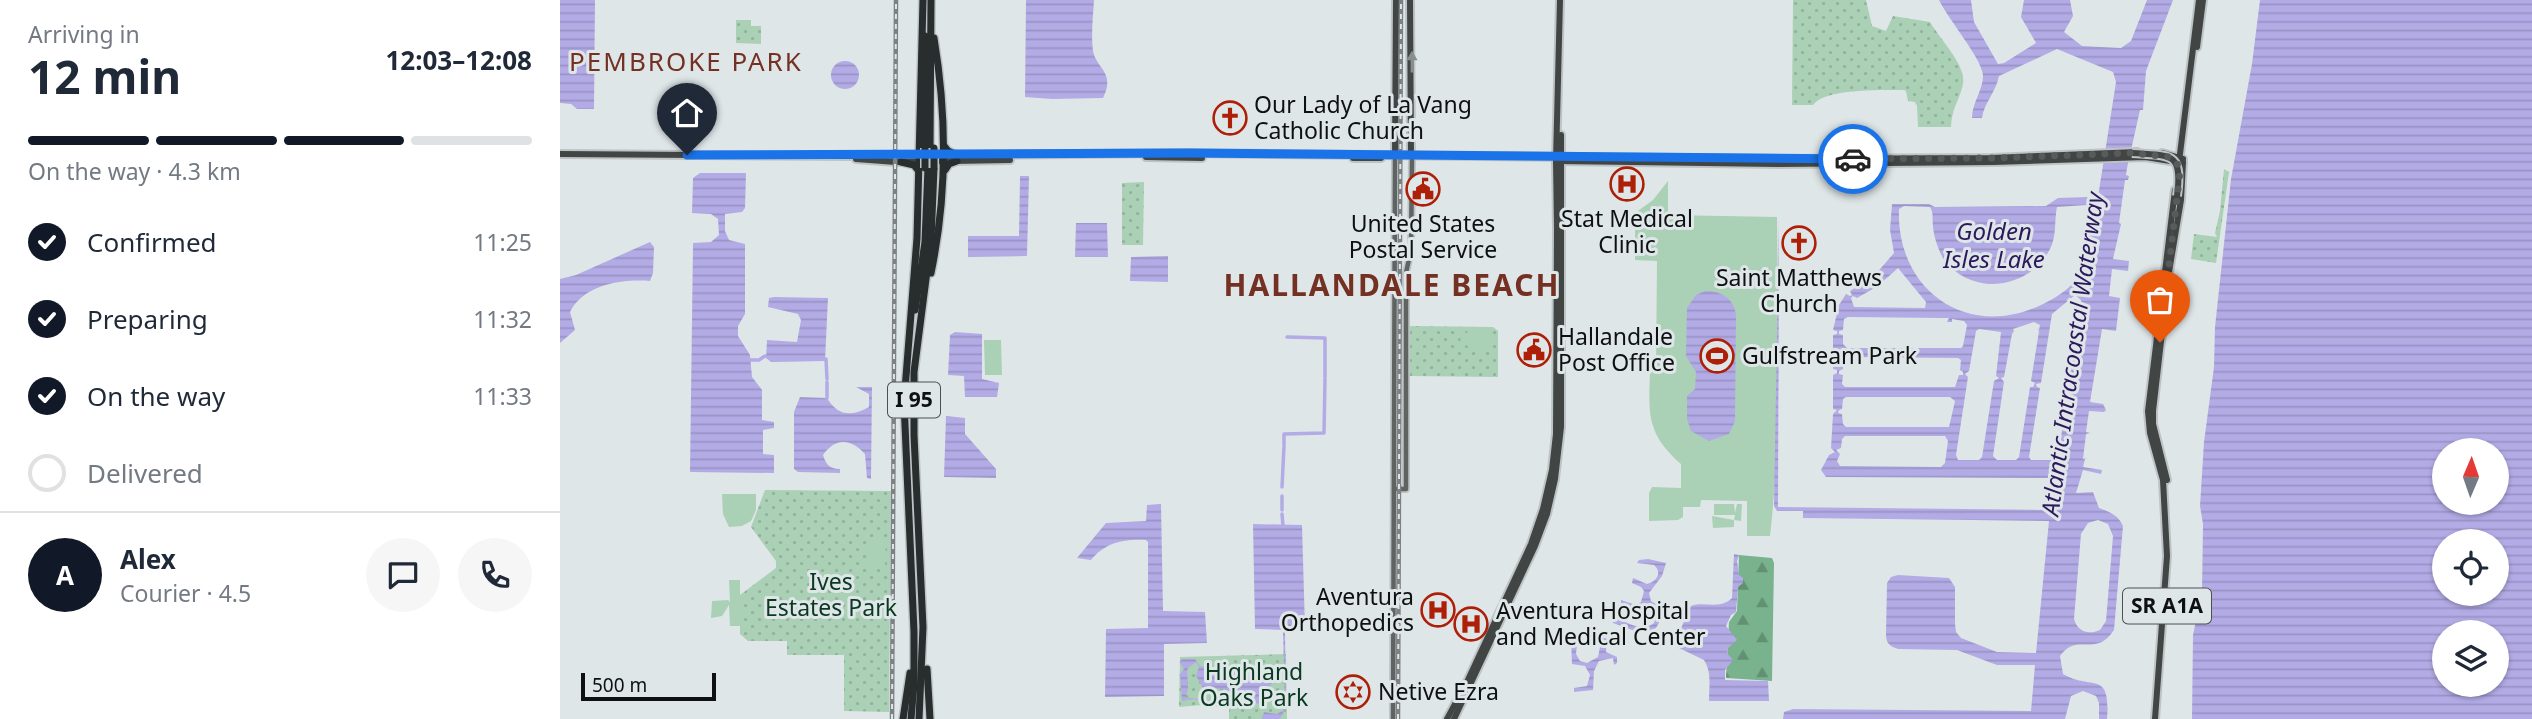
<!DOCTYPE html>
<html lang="en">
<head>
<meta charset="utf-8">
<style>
  :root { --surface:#fff; --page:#f6f6f7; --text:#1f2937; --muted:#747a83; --line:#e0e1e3; --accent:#111827 }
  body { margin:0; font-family:"Noto Sans",sans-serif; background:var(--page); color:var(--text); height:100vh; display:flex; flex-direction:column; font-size:26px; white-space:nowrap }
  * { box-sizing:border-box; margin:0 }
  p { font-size:23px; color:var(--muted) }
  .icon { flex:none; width:38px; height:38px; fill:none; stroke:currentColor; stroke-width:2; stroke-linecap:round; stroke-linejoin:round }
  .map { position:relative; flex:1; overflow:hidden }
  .drawer { display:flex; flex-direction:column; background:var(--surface); width:560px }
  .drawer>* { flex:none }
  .needle { width:46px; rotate:2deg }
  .buttons { position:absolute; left:1872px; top:438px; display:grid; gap:14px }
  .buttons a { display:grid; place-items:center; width:77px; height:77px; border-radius:50%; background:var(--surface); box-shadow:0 2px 5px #0004; font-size:35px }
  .scale { position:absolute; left:21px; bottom:18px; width:135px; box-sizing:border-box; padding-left:7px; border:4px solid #0e1011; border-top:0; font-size:19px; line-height:24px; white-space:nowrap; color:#0e1011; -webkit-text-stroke:5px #dfe6e8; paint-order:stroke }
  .pin { position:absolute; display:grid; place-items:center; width:60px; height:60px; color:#fff; margin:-72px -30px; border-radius:50% 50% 50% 0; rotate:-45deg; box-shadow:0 0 7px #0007 }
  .pin .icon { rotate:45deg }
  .courier { position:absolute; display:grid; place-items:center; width:70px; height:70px; margin:-35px; border:5px solid #1a73e8; border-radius:50%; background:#fff; color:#222; box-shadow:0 2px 9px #0007 }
  .headline em { font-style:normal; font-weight:700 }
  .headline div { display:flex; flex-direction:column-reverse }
  .headline { display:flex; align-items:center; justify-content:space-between; height:119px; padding:0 28px }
  h1 { font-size:46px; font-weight:700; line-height:52px }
  .bar { display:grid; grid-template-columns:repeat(4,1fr); gap:10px 7px; align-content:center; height:84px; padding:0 28px }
  .bar i { height:9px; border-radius:5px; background:var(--line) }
  .bar .current { background:var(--accent) }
  .bar p { grid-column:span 4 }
  .line { display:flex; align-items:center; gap:18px; padding:0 28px; border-top:2px solid var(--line) }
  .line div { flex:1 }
  .round { display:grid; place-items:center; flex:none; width:74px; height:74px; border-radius:37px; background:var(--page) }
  ol { padding:0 28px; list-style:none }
  li { display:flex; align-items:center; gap:21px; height:77px }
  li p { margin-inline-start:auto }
  li .icon { padding:7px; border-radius:50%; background:var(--accent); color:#fff; stroke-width:4 }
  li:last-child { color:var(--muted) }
  li i { width:38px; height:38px; border:4px solid var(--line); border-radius:50% }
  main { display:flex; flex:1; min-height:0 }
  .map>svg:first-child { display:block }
  .grass { fill:url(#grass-dots) }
  .forest { fill:url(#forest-firs) }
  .garden { fill:#aad0b6 }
  .water { fill:url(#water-rules); fill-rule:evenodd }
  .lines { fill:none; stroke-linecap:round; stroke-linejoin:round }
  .canal { stroke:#b3abe6; stroke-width:3.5 }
  .secondary-casing { stroke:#bec4c6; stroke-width:8 }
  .primary-casing { stroke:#bec4c6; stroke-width:10 }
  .highway-casing { stroke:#bec4c6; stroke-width:10 }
  .secondary { stroke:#5f6362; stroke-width:4.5 }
  .primary { stroke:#414645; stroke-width:6 }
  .highway { stroke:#282e2d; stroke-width:7 }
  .rail-casing { stroke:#7d8183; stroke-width:4.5 }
  .rail { stroke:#dfe6e8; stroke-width:2; stroke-dasharray:5; stroke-linecap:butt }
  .primary-bridge-casing { stroke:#bec4c6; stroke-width:10; stroke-linecap:butt }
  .highway-bridge-casing { stroke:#bec4c6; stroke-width:10; stroke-linecap:butt }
  .primary-bridge { stroke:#414645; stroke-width:6 }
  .highway-bridge { stroke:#282e2d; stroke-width:7 }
  .oneway { fill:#888e8e }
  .done { stroke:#575b5c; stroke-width:7; stroke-dasharray:0 12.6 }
  .route { stroke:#1a73e8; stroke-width:9 }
  .labels { text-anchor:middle; stroke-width:6; stroke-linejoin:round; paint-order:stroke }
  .shield { fill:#dfe6e8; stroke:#4d5052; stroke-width:2 }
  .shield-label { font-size:21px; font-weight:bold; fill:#0e1011 }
  .poi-label { font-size:23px; fill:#0e1011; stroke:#dfe6e8; text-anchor:start }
  .park-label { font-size:23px; fill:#093920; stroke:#dfe6e8 }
  .water-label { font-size:24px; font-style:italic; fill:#2c195c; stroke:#dfe6e8 }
  .quarter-label { font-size:26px; letter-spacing:2px; fill:#753024; stroke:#dfe6e8 }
  .district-label { font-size:30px; font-weight:bold; letter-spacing:2px; fill:#753024; stroke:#dfe6e8 }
</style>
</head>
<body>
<main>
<section class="drawer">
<div class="headline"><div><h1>12 min</h1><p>Arriving in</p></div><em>12:03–12:08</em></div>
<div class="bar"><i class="current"></i><i class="current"></i><i class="current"></i><i></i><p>On the way · 4.3 km</p></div>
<ol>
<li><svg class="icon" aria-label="check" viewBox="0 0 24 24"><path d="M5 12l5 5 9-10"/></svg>Confirmed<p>11:25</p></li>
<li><svg class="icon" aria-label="check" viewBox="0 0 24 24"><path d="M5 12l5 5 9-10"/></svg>Preparing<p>11:32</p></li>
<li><svg class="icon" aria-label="check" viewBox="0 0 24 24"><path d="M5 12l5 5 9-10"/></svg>On the way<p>11:33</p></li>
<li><i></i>Delivered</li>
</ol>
<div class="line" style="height:126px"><b class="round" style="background:var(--accent);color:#fff">A</b><div><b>Alex</b><p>Courier · 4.5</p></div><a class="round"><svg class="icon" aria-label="chat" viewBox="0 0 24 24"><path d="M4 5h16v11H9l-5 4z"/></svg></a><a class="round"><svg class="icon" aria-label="phone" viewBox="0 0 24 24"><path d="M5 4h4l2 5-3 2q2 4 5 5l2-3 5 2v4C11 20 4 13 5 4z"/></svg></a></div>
</section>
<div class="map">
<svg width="1972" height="719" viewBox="0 0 1972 719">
  <defs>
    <pattern id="grass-dots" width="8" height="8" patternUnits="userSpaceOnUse" patternTransform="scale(1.75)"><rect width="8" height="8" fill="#aad0b6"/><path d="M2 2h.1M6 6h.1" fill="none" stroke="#91b29b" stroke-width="1.8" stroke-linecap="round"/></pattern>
    <pattern id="forest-firs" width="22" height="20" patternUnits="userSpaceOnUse" patternTransform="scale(1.75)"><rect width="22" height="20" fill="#78b38d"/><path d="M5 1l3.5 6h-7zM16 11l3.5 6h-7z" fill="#619072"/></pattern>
    <pattern id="water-rules" width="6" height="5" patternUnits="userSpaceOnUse" patternTransform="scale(1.75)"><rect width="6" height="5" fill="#b3abe6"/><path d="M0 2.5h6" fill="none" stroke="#9992c4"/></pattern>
  </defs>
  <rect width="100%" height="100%" fill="#dfe6e8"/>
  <g class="grass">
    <path d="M1233 0H1306L1312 26 1326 31 1333 16 1370 22C1379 38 1407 66 1403 84 1399 102 1392 107 1391 127H1358L1357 106 1355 102 1348 101 1346 91 1344 90C1325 90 1264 88 1253 105H1232Z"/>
    <path d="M176 20H191V26H201V44L176 43Z"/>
    <path d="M1664 169 1669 172 1656 263 1631 259 1634 234 1657 237 1655 233 1660 211Z"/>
    <path d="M584 182 583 245H562V183Z"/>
    <path d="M848 326 933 327 938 331V377L848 376Z"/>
    <path d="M205 490 331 491 329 712 284 711V655H227V641H188L180 634V595L216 568V561L191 527Z"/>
    <path d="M726 654 727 719H669V707H657L654 704 619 707 620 657Z"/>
  </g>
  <path class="forest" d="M1179 555 1212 558 1214 563 1212 681 1166 678 1169 622 1177 611Z"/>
  <g class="garden">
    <path d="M1108 181V215L1217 217C1218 323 1222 430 1210 536H1187V501L1141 500 1140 507H1123V517L1118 520 1089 521V493L1092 487 1121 488V464C1085 432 1089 413 1090 369L1096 368 1097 261 1075 260V228H1064V221L1093 200Z"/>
    <path d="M916 328H924L935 335 922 355H918L900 340 904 334Z"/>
    <path d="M424 340H441L442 375H425Z"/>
    <path d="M162 494H196V510L191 521 182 526 169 527 163 514Z"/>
    <path d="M1154 504H1174L1175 513 1177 504H1182L1181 521 1174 520V527L1153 528 1152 516 1174 520 1175 515H1154Z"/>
    <path d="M307 537H326L325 568H306Z"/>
    <path d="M169 580H180V626H170L169 605 162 616 151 618 152 601 168 600 170 602Z"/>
  </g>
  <g class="water">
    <path d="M0 0H35L34 109H17L11 104 0 103Z"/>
    <path d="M466 0H534C533 17 531 34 533 51 536 68 556 73 543 98L492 99 465 97Z"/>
    <path d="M1379 0H1411L1414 22 1438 64 1444 63 1476 43 1461 17 1464 0H1510L1513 16 1504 32 1522 46 1561 48 1571 41 1587 0H1613L1586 71 1583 110H1580L1567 168 1566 175 1569 176 1568 180H1565L1559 223 1561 224 1553 259 1569 261 1568 271 1552 269 1549 296 1560 298 1556 331 1542 329 1530 402 1543 404 1546 410 1544 412 1529 411 1526 432 1530 433 1526 434 1523 459 1528 458 1525 459 1523 467 1542 470 1541 474 1523 470 1516 493 1533 492 1539 508C1550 512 1558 515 1563 526L1554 630C1535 659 1517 631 1500 656L1503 674C1532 691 1551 669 1547 719H1539V703L1536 696 1523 691 1511 696 1505 719H1223L1224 712 1233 709 1471 711 1475 665H1437L1397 650 1338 649C1329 646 1326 643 1326 634L1327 583 1331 577 1338 575 1389 578 1395 587V624L1396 632 1401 638 1437 652 1476 653 1489 521 1243 518V511H1217L1214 506 1219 218 1218 507 1486 510 1490 507 1493 482 1490 478 1266 477 1261 470 1269 455 1275 452 1271 448 1273 414 1277 410 1273 409V375L1277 373V370L1273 369V335L1277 334V331L1273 330 1279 305 1286 294 1290 296 1292 295 1290 291 1314 276 1334 253 1330 230 1332 204H1369L1375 207 1486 206 1498 198 1538 197 1556 82 1553 72 1497 49 1439 76C1436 92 1424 103 1422 118H1412C1412 103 1423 90 1423 76 1423 60 1388 19 1379 0ZM1526 205 1529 208C1529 229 1530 253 1521 272 1514 286 1499 296 1485 303 1410 342 1336 292 1339 209L1344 206 1370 207C1374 213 1372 220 1373 227 1374 237 1378 249 1383 258 1410 297 1469 290 1490 249 1497 235 1494 221 1497 207ZM1338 268 1366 302 1365 308 1294 307 1291 298 1293 296 1297 298 1318 286ZM1515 295 1521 300V305L1498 457 1492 460H1471L1469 457 1480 388 1477 387 1476 384 1481 383 1492 314ZM1288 317 1384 318H1389L1387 322H1392V319L1404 321 1407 325 1403 346 1401 348H1287L1283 344V335L1279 334V331L1283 330 1284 319ZM1474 322 1480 325 1479 330 1477 328 1479 331 1471 381 1475 383 1473 387H1470L1459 457 1456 460H1437L1433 456 1444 382 1441 378 1444 377 1452 334 1454 331 1453 329ZM1419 329 1441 332 1436 376 1439 378 1434 381 1422 457 1419 460H1398L1396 455 1408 377 1405 374 1409 371 1416 331ZM1286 357 1398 358 1401 360 1400 370 1403 372V375H1399L1395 387H1285L1282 384 1283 375 1279 374V371L1283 369V360ZM1286 397H1390L1395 401 1389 427H1286L1283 424 1282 414 1278 413 1279 410 1282 409 1283 399ZM1285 436H1385L1388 441 1385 463 1381 467 1280 466 1277 461 1280 454 1276 450 1281 448 1282 439ZM1538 520 1548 524 1553 536 1546 621 1540 630C1528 635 1518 632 1514 619L1521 534 1528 523Z"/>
    <path d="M1700 0H1972V719H1632L1633 635 1642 592 1643 524 1640 506 1644 442 1654 367 1655 327 1671 179 1692 64ZM1885 450H1937V502H1885ZM1885 541H1937V593H1885ZM1885 632H1937V684H1885Z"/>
    <circle cx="285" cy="75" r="14"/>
    <path d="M140 173H186L185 208 182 212 165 214V231L169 240 185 244V314L178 326V336L190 355 192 377 202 390V420L214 422V428L203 430V454L214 455V473L130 472 133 243 151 242 159 235 158 219 151 214 132 213 133 178Z"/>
    <path d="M460 176H469L467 256 408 257V236H459Z"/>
    <path d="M516 223H547L548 257H515Z"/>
    <path d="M90 242 94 247 93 273 90 281C63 279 24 284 10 312L15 330 0 343V279L16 275Z"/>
    <path d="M608 256V282L570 281 571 257Z"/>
    <path d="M1145 291C1161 291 1174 298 1176 315L1175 421 1169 434 1149 441 1131 431 1127 419V396L1135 389 1136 372 1126 356 1127 308 1136 295Z"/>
    <path d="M214 297 268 298 265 361 211 362 206 358 207 340 237 342 241 320 238 314 208 307 209 298Z"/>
    <path d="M395 332 422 334V379L439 383 437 397H405L404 376 388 375 390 335Z"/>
    <path d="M296 387H312L311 479 307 478 305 454C291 439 276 437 263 455 266 464 269 469 280 469V473L238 472 234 469V412L240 397 267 398C278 416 291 417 309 407V394Z"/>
    <path d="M386 416 405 418V434L436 469V478L384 477Z"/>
    <path d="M601 504 603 611 645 612 647 643 604 644V696L545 697 546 629 588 628V542L586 540C564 539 546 542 531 560L517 558 546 523 586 521 587 505Z"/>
    <path d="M693 524 742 525 745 629 725 630 726 707 720 719H702L704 712 717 714 725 709 723 630 695 629Z"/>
    <path d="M1174 554 1179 555 1177 561 1179 575 1183 578V583L1178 587 1176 612 1171 615 1166 626 1177 640 1168 648 1167 653 1173 660 1165 670V680L1208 681 1209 701H1149C1149 687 1152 672 1144 660L1117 647 1118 635 1131 606C1145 601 1160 610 1172 598Z"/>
    <path d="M1088 559 1106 563 1102 576 1089 593 1091 601 1106 610 1096 628C1082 636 1067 628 1053 623L1052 619 1055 618C1068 622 1081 633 1094 623L1096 616 1092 609 1086 604 1074 610 1061 603V600L1076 605 1081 602 1084 591 1081 587 1072 583 1073 578 1087 584C1096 582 1103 573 1094 565L1077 563 1079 560Z"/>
    <path d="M1042 637 1047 639 1046 652 1057 657V663L1054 665 1053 658 1039 661 1034 671 1033 690 1014 692V688L1027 686 1030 675 1025 666 1012 664 1011 638 1024 639 1017 645 1016 654 1020 661 1027 663 1038 657Z"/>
    <path d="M622 659H635L640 666 654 668 674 665 689 670 708 668 713 676 707 699 703 704 687 702 664 689 643 688 636 676 639 667 636 662 627 669 628 689 625 699C637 696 637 701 648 703 655 704 662 702 670 705L648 704 634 699 622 701 620 674 624 669 620 663Z"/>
  </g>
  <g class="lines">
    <g class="canal">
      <path d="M727 337 765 338V377"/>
      <path d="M266 359 267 379"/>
      <path d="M190 360H197"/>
      <path d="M199 360 205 356"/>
      <path d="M267 398V382"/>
      <path d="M724 444V434L764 433 765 379"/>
      <path d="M722 487 724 446"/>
      <path d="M722 496V510"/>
      <path d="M722 514 723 526"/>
    </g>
    <defs>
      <g id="secondary">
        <path d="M834 489H846V273L851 250 852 158"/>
        <path d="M833 719 835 158"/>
      </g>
      <g id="primary">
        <path d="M850 0 851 156"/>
        <path d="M1637 47 1643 0"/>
        <path d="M1602 153 1623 159"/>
        <path d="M0 154 286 156 621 153 1219 159 1432 158 1577 152"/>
        <path d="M835 156 836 0"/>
        <path d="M586 157 642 158"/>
        <path d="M793 158H821"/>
        <path d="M296 159 336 162 450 160"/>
        <path d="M999 161 1218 164 1434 162 1585 157 1623 163"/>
        <path d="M1619 162 1639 0"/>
        <path d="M1607 480 1593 424V411L1609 272 1621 200 1623 162"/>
        <path d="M887 719 907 682 971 544 983 509 992 470 996 434 997 229 996 160 1000 0"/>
        <path d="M894 719 975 546 987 514 995 479 1001 427V135"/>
        <path d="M1595 719 1607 556 1603 480 1590 433 1588 411 1615 190"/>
      </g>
      <g id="highway">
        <path d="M384 146 388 151 397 155"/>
        <path d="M365 148V36"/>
        <path d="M370 148 371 0"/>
        <path d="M341 162 354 165 358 170"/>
        <path d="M385 170 389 164 397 161"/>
        <path d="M371 273C387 196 387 116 374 38"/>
        <path d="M355 310 365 242 368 168"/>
        <path d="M367 669 370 719"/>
        <path d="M343 719 350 673"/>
        <path d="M351 719 354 684V632L344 402 357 238 363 0"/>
        <path d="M359 719 363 627 354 435V372L371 240 374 168"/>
      </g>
    </defs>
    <use href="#secondary" class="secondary-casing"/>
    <use href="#primary" class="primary-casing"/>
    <use href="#highway" class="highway-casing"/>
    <use href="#secondary" class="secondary"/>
    <use href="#primary" class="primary"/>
    <use href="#highway" class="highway"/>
    <defs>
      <g id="rail">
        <path d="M332 719 336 0"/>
        <path d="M838 719 841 0"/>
      </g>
    </defs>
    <use href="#rail" class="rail-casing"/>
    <use href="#rail" class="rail"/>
    <defs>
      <path id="primary-bridge" d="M1572 153C1611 156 1623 151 1617 196"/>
      <g id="highway-bridge">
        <path d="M365 168V148"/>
        <path d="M374 168V148"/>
      </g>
    </defs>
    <use href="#primary-bridge" class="primary-bridge-casing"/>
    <use href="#highway-bridge" class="highway-bridge-casing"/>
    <use href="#primary-bridge" class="primary-bridge"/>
    <use href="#highway-bridge" class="highway-bridge"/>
  </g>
  <defs><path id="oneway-solid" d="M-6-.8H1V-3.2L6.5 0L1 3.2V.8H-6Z" transform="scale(1.75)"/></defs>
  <use class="oneway" href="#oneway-solid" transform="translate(852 62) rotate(-90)"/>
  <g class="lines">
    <path class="done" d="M1293 159 1436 158 1572 153 1609 157 1617 163 1620 172 1600 342"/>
    <path class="route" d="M127 155 629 153 1293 159"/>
  </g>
  <defs>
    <symbol id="church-ring" viewBox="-11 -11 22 22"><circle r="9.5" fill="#dfe6e8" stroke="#ae1f08" stroke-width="1.5"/><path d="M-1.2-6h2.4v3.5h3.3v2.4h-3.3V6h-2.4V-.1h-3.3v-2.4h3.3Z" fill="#ae1f08"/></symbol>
    <symbol id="hospital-ring" viewBox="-11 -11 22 22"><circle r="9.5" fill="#dfe6e8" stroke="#ae1f08" stroke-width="1.5"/><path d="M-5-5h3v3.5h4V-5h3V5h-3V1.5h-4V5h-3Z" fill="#ae1f08"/></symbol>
    <symbol id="civic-ring" viewBox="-11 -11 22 22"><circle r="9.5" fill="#dfe6e8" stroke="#ae1f08" stroke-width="1.5"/><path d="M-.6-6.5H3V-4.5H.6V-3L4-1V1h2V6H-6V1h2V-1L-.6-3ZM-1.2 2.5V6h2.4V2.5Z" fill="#ae1f08"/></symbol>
    <symbol id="stadium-ring" viewBox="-11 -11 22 22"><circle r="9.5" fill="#dfe6e8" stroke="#ae1f08" stroke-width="1.5"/><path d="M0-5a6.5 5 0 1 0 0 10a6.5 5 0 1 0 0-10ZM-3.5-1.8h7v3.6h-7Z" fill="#ae1f08"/></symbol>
    <symbol id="synagogue-ring" viewBox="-11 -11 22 22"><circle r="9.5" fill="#dfe6e8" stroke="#ae1f08" stroke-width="1.5"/><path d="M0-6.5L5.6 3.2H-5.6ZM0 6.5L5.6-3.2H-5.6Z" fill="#ae1f08"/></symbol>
  </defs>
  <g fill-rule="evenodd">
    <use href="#church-ring" x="651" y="99" width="38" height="38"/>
    <use href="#hospital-ring" x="1048" y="165" width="38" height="38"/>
    <use href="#civic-ring" x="844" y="170" width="38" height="38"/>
    <use href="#church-ring" x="1220" y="224" width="38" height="38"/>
    <use href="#civic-ring" x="955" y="331" width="38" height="38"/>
    <use href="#stadium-ring" x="1138" y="337" width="38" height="38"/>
    <use href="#hospital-ring" x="859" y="591" width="38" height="38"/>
    <use href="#hospital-ring" x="892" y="605" width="38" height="38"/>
    <use href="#synagogue-ring" x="774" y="673" width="38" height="38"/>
  </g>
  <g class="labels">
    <g class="shield">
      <rect x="328" y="382.5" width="52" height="35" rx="5"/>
      <rect x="1563" y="588.5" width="88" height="35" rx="5"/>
    </g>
    <g class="shield-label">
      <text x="354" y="407">I 95</text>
      <text x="1607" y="613">SR A1A</text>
    </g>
    <g class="poi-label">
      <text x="694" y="113">Our Lady of La Vang<tspan x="694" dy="26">Catholic Church</tspan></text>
      <text x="1067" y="227" text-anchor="middle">Stat Medical<tspan x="1067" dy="26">Clinic</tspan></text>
      <text x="863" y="232" text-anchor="middle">United States<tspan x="863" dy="26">Postal Service</tspan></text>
      <text x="1239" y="286" text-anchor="middle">Saint Matthews<tspan x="1239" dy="26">Church</tspan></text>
      <text x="998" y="345">Hallandale<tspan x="998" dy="26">Post Office</tspan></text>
      <text x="1182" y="364">Gulfstream Park</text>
      <text x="854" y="605" text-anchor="end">Aventura<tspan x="854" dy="26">Orthopedics</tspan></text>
      <text x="936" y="619">Aventura Hospital<tspan x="936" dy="26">and Medical Center</tspan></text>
      <text x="818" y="700">Netive Ezra</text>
    </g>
    <g class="park-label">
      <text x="271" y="590">Ives<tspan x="271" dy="26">Estates Park</tspan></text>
      <text x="694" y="680">Highland<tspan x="694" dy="26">Oaks Park</tspan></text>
    </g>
    <g class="water-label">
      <text x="1434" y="240">Golden<tspan x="1434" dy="28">Isles Lake</tspan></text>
      <text transform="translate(1513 354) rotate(-82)" y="8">Atlantic Intracoastal Waterway</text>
    </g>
    <g class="quarter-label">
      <text x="126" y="71">PEMBROKE PARK</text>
    </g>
    <g class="district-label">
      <text x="832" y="296">HALLANDALE BEACH</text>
    </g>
  </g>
</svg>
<div class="buttons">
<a><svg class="needle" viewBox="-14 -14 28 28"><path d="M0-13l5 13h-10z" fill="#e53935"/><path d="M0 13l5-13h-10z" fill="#747a83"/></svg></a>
<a><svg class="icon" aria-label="locate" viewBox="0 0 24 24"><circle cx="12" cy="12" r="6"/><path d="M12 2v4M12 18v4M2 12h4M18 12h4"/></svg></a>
<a><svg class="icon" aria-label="layers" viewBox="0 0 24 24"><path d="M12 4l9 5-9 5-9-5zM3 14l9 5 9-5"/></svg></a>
</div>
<div class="scale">500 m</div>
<div class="pin" style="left:1600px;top:342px;background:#ea580c"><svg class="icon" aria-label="bag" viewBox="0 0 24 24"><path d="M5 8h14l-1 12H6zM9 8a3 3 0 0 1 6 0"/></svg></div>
<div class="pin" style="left:127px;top:155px;background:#1f2937"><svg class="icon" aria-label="home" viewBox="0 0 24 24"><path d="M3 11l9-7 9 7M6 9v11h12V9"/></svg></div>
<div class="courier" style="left:1293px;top:159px"><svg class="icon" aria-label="car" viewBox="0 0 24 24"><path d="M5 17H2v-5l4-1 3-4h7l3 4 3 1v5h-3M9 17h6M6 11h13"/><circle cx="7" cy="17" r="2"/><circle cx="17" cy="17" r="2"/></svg></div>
</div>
</main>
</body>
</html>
